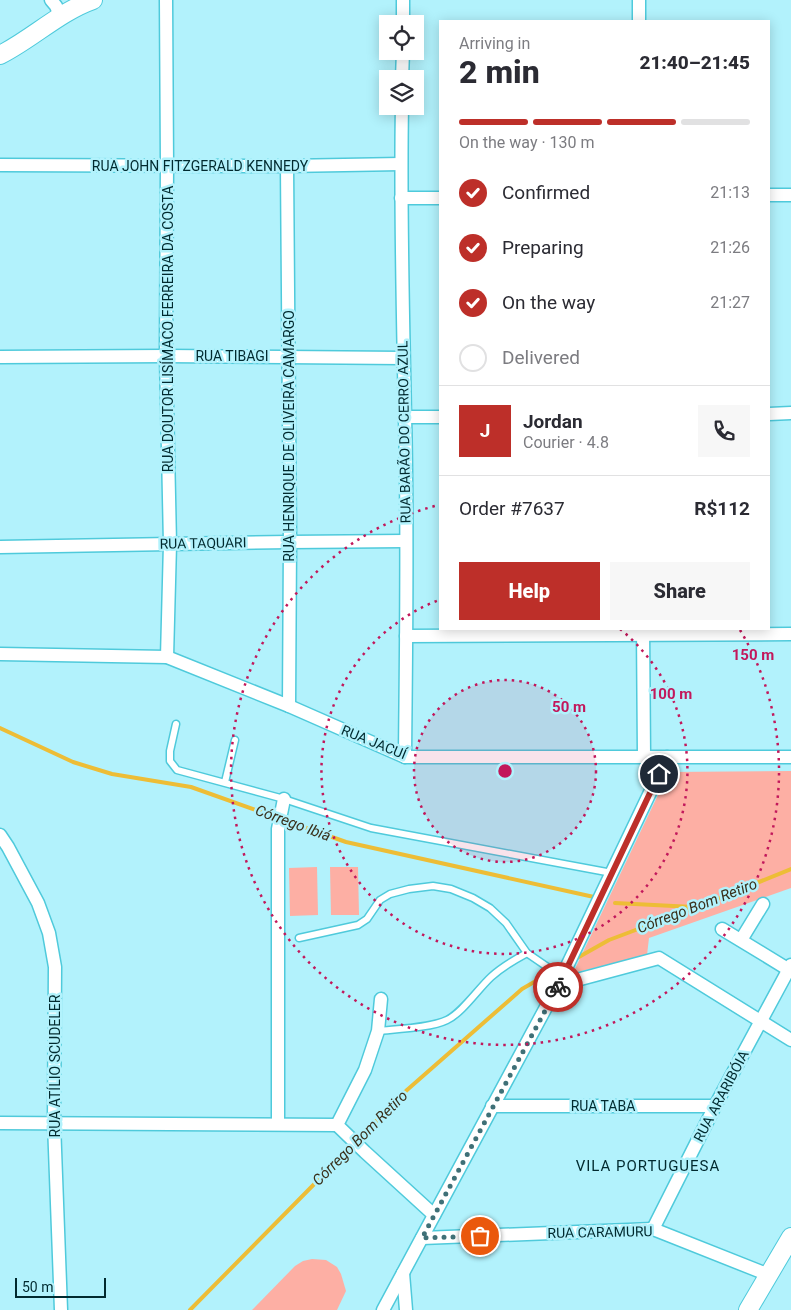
<!DOCTYPE html>
<html lang="en">
<head>
<meta charset="utf-8">
<style>
  :root { --surface:#fff; --page:#f7f7f7; --text:#2b2b33; --muted:#7c7c81; --line:#e1e1e2; --accent:#bd2f29 }
  body { margin:0; font-family:Roboto,sans-serif; background:var(--page); color:var(--text); height:100vh; display:flex; flex-direction:column; font-size:19px; white-space:nowrap }
  * { box-sizing:border-box; margin:0 }
  p { font-size:16px; color:var(--muted) }
  .icon { flex:none; width:28px; height:28px; fill:none; stroke:currentColor; stroke-width:2; stroke-linecap:round; stroke-linejoin:round }
  .map { position:relative; flex:1; overflow:hidden }
  .panel { position:absolute; left:439px; top:20px; width:331px; height:610px; display:flex; flex-direction:column; background:var(--surface); border-radius:0px; box-shadow:0 2px 12px #0003 }
  .panel>* { flex:none }
  .tools { position:absolute; left:379px; top:15px; display:grid; gap:10px }
  .tools a { display:grid; place-items:center; width:45px; height:45px; border-radius:0px; background:var(--surface); box-shadow:0 2px 12px #0003; font-size:25px }
  .scale { position:absolute; left:15px; bottom:12px; width:91px; box-sizing:border-box; padding-left:5px; border:2px solid #012a2f; border-top:0; font-size:14px; line-height:18px; white-space:nowrap; color:#012a2f; -webkit-text-stroke:4px #b2f2fc; paint-order:stroke }
  .pin { position:absolute; display:grid; place-items:center; width:42px; height:42px; color:#fff; margin:-21px; border:2px solid #fff; border-radius:50%; box-shadow:0 1px 5px #0007 }
  .courier { position:absolute; display:grid; place-items:center; width:50px; height:50px; margin:-25px; border:4px solid #bd2f29; border-radius:50%; background:#fff; color:#222; box-shadow:0 1px 6px #0007 }
  .head em { font-style:normal; font-weight:800 }
  .head div { display:flex; flex-direction:column-reverse }
  .head { display:flex; align-items:center; justify-content:space-between; height:85px; padding:0 20px }
  h1 { font-size:32px; font-weight:800; line-height:38px }
  .bar { display:grid; grid-template-columns:repeat(4,1fr); gap:8px 5px; align-content:center; height:60px; padding:0 20px }
  .bar i { height:6px; border-radius:4px; background:var(--line) }
  .bar .selected { background:var(--accent) }
  .bar p { grid-column:span 4 }
  .line { display:flex; align-items:center; gap:12px; padding:0 20px; border-top:1px solid var(--line) }
  .line div { flex:1 }
  .round { display:grid; place-items:center; flex:none; width:52px; height:52px; border-radius:0px; background:var(--page) }
  ol { padding:0 20px; list-style:none }
  li { display:flex; align-items:center; gap:15px; height:55px }
  li p { margin-inline-start:auto }
  li .icon { padding:5px; border-radius:50%; background:var(--accent); color:#fff; stroke-width:4 }
  li:last-child { color:var(--muted) }
  li i { width:28px; height:28px; border:2px solid var(--line); border-radius:50% }
  .action { display:flex; gap:10px; margin-top:auto; padding:10px 20px }
  .action a { flex:1; height:58px; border-radius:0px; background:var(--accent); color:#fff; font-size:20px; font-weight:800; line-height:58px; text-align:center }
  .action a+a { background:var(--page); color:var(--text) }
  .map>svg:first-child { display:block }
  .green { fill:#fdafa4 }
  .lines { fill:none; stroke-linecap:round; stroke-linejoin:round }
  .stream { stroke:#edbd36; stroke-width:4 }
  .lane-casing { stroke:#4fcadb; stroke-width:9 }
  .street-casing { stroke:#4fcadb; stroke-width:15 }
  .secondary-casing { stroke:#4fcadb; stroke-width:20 }
  .lane { stroke:#fff; stroke-width:6 }
  .street { stroke:#fff; stroke-width:12 }
  .secondary { stroke:#fff; stroke-width:18 }
  .done { stroke:#3f7077; stroke-width:5; stroke-dasharray:0 9 }
  .route { stroke:#bd2f29; stroke-width:6 }
  .ring { fill:none; stroke:#c2185b; stroke-width:2.5; stroke-dasharray:2.5 5 }
  .labels { text-anchor:middle; stroke-width:5; stroke-linejoin:round; paint-order:stroke }
  .street-label { font-size:14px; fill:#012a2f; stroke:#b2f2fc }
  .water-label { font-size:15px; font-style:italic; fill:#39301b; stroke:#b2f2fc }
  .neighbourhood-label { font-size:15px; letter-spacing:1px; fill:#012a2f; stroke:#b2f2fc }
  .centre { fill:#c2185b; stroke:#b2f2fc; stroke-width:2.5 }
  .ring-label { font-size:15px; text-anchor:middle; font-weight:bold; fill:#c2185b; stroke:#b2f2fc; stroke-width:5; stroke-linejoin:round; paint-order:stroke }
</style>
</head>
<body>
<div class="map">
<svg width="791" height="1310" viewBox="0 0 791 1310">
  <rect width="100%" height="100%" fill="#b2f2fc"/>
  <g class="green">
    <path d="M791 771V888L649 938 647 955 573 973 669 772Z"/>
    <path d="M317 867 318 915 290 916 289 868Z"/>
    <path d="M330 867H358L359 915H331Z"/>
    <path d="M312 1259 326 1260 337 1267 341 1274 346 1291 337 1310H252L295 1266 303 1261Z"/>
  </g>
  <g class="lines">
    <g class="stream">
      <path d="M0 728 73 762 112 774 191 787 346 842 594 897"/>
      <path d="M615 903 693 907"/>
      <path d="M577 958 609 940 710 902 791 869"/>
      <path d="M190 1310 407 1090 522 989 541 978"/>
    </g>
    <defs>
      <g id="lane">
        <path d="M176 724 170 751V761L177 770 284 799 371 828 612 873"/>
        <path d="M225 782 235 740"/>
        <path d="M299 938 358 925 367 919 380 900 390 894 409 889 433 886 451 889 473 898 490 908 506 923 527 953 562 977"/>
        <path d="M378 1031C396 1029 431 1028 447 1020 462 1013 478 989 491 977 502 967 514 960 527 953"/>
      </g>
      <g id="street">
        <path d="M51 0 56 6 60 16"/>
        <path d="M166 0 167 165 166 356 170 544 167 657"/>
        <path d="M639 0V21"/>
        <path d="M403 24V0"/>
        <path d="M402 79 403 51"/>
        <path d="M402 106C400 210 403 313 405 417 408 530 406 644 405 757"/>
        <path d="M0 165 287 166 401 164"/>
        <path d="M287 166 290 542 289 706"/>
        <path d="M769 195H791"/>
        <path d="M401 198H440"/>
        <path d="M0 357 166 356 403 358"/>
        <path d="M769 414 791 413"/>
        <path d="M405 417H440"/>
        <path d="M0 547 290 542 405 541"/>
        <path d="M643 629 644 757"/>
        <path d="M406 636 791 634"/>
        <path d="M0 654 167 657 289 706 405 757H791"/>
        <path d="M0 835 8 847 38 903 49 933 55 967 54 1123 61 1310"/>
        <path d="M722 929 791 971"/>
        <path d="M741 940 763 904"/>
        <path d="M558 985 659 958 791 1040"/>
        <path d="M381 999 378 1031 365 1070 337 1125 365 1152 434 1215"/>
        <path d="M492 1106H715"/>
        <path d="M0 1123 337 1125"/>
        <path d="M278 1124V829L284 799"/>
        <path d="M653 1229 715 1106 791 965"/>
        <path d="M422 1238 653 1229 769 1275"/>
        <path d="M403 1273 406 1310"/>
        <path d="M383 1310 558 985 667 757"/>
      </g>
      <g id="secondary">
        <path d="M0 55C32 39 59 12 93 0"/>
        <path d="M748 1310 791 1237"/>
      </g>
    </defs>
    <use href="#lane" class="lane-casing"/>
    <use href="#street" class="street-casing"/>
    <use href="#secondary" class="secondary-casing"/>
    <use href="#lane" class="lane"/>
    <use href="#street" class="street"/>
    <use href="#secondary" class="secondary"/>
  </g>
  <g class="lines">
    <path class="done" d="M480 1236 422 1238 558 987"/>
    <path class="route" d="M558 987 659 774"/>
  </g>
  <circle cx="505" cy="771" r="91" fill="#c2185b" fill-opacity=".12"/>
  <g class="ring">
    <circle cx="505" cy="771" r="91"/>
    <path d="M620 629A183 183 0 1 1 439 600"/>
    <path d="M740 630A274 274 0 1 1 439 505"/>
  </g>
  <g class="labels">
    <g class="street-label">
      <text x="200" y="171">RUA JOHN FITZGERALD KENNEDY</text>
      <text transform="translate(168 329) rotate(-90)" y="5">RUA DOUTOR LISÍMACO FERREIRA DA COSTA</text>
      <text x="232" y="361">RUA TIBAGI</text>
      <text transform="translate(404 432) rotate(-91)" y="5">RUA BARÃO DO CERRO AZUL</text>
      <text transform="translate(289 436) rotate(-90)" y="5">RUA HENRIQUE DE OLIVEIRA CAMARGO</text>
      <text transform="translate(203 543) rotate(-1)" y="5">RUA TAQUARI</text>
      <text transform="translate(374 742) rotate(22)" y="5">RUA JACUÍ</text>
      <text transform="translate(55 1066) rotate(-90)" y="5">RUA ATÍLIO SCUDELER</text>
      <text transform="translate(721 1096) rotate(-62)" y="5">RUA ARARIBÓIA</text>
      <text x="603" y="1111">RUA TABA</text>
      <text transform="translate(600 1232) rotate(-1)" y="5">RUA CARAMURU</text>
    </g>
    <g class="water-label">
      <text transform="translate(293 823) rotate(20)" y="5">Córrego Ibiá</text>
      <text transform="translate(697 906) rotate(-21)" y="5">Córrego Bom Retiro</text>
      <text transform="translate(360 1138) rotate(-45)" y="5">Córrego Bom Retiro</text>
    </g>
    <g class="neighbourhood-label">
      <text x="648" y="1171">VILA PORTUGUESA</text>
    </g>
  </g>
  <circle cx="505" cy="771" r="8" class="centre"/>
  <g class="ring-label">
    <text x="753" y="660">150 m</text>
    <text x="671" y="699">100 m</text>
    <text x="569" y="712">50 m</text>
  </g>
</svg>
<div class="tools">
<a><svg class="icon" aria-label="locate" viewBox="0 0 24 24"><circle cx="12" cy="12" r="6"/><path d="M12 2v4M12 18v4M2 12h4M18 12h4"/></svg></a>
<a><svg class="icon" aria-label="layers" viewBox="0 0 24 24"><path d="M12 4l9 5-9 5-9-5zM3 14l9 5 9-5"/></svg></a>
</div>
<div class="scale">50 m</div>
<div class="pin" style="left:480px;top:1236px;background:#ea580c"><svg class="icon" aria-label="bag" viewBox="0 0 24 24"><path d="M5 8h14l-1 12H6zM9 8a3 3 0 0 1 6 0"/></svg></div>
<div class="pin" style="left:659px;top:774px;background:#1f2937"><svg class="icon" aria-label="home" viewBox="0 0 24 24"><path d="M3 11l9-7 9 7M6 9v11h12V9"/></svg></div>
<div class="courier" style="left:558px;top:987px"><svg class="icon" aria-label="bike" viewBox="0 0 24 24"><circle cx="6" cy="16" r="4"/><circle cx="18" cy="16" r="4"/><path d="M6 16l4-8h5l3 8M10 8l3 8H6M13 5h3"/></svg></div>
<section class="panel">
<div class="head"><div><h1>2 min</h1><p>Arriving in</p></div><em>21:40–21:45</em></div>
<div class="bar"><i class="selected"></i><i class="selected"></i><i class="selected"></i><i></i><p>On the way · 130 m</p></div>
<ol>
<li><svg class="icon" aria-label="check" viewBox="0 0 24 24"><path d="M5 12l5 5 9-10"/></svg>Confirmed<p>21:13</p></li>
<li><svg class="icon" aria-label="check" viewBox="0 0 24 24"><path d="M5 12l5 5 9-10"/></svg>Preparing<p>21:26</p></li>
<li><svg class="icon" aria-label="check" viewBox="0 0 24 24"><path d="M5 12l5 5 9-10"/></svg>On the way<p>21:27</p></li>
<li><i></i>Delivered</li>
</ol>
<div class="line" style="height:90px"><b class="round" style="background:var(--accent);color:#fff">J</b><div><b>Jordan</b><p>Courier · 4.8</p></div><a class="round"><svg class="icon" aria-label="phone" viewBox="0 0 24 24"><path d="M5 4h4l2 5-3 2q2 4 5 5l2-3 5 2v4C11 20 4 13 5 4z"/></svg></a></div>
<div class="line" style="height:65px"><div>Order #7637</div><b>R$112</b></div>
<div class="action"><a>Help</a><a>Share</a></div>
</section>
</div>
</body>
</html>
